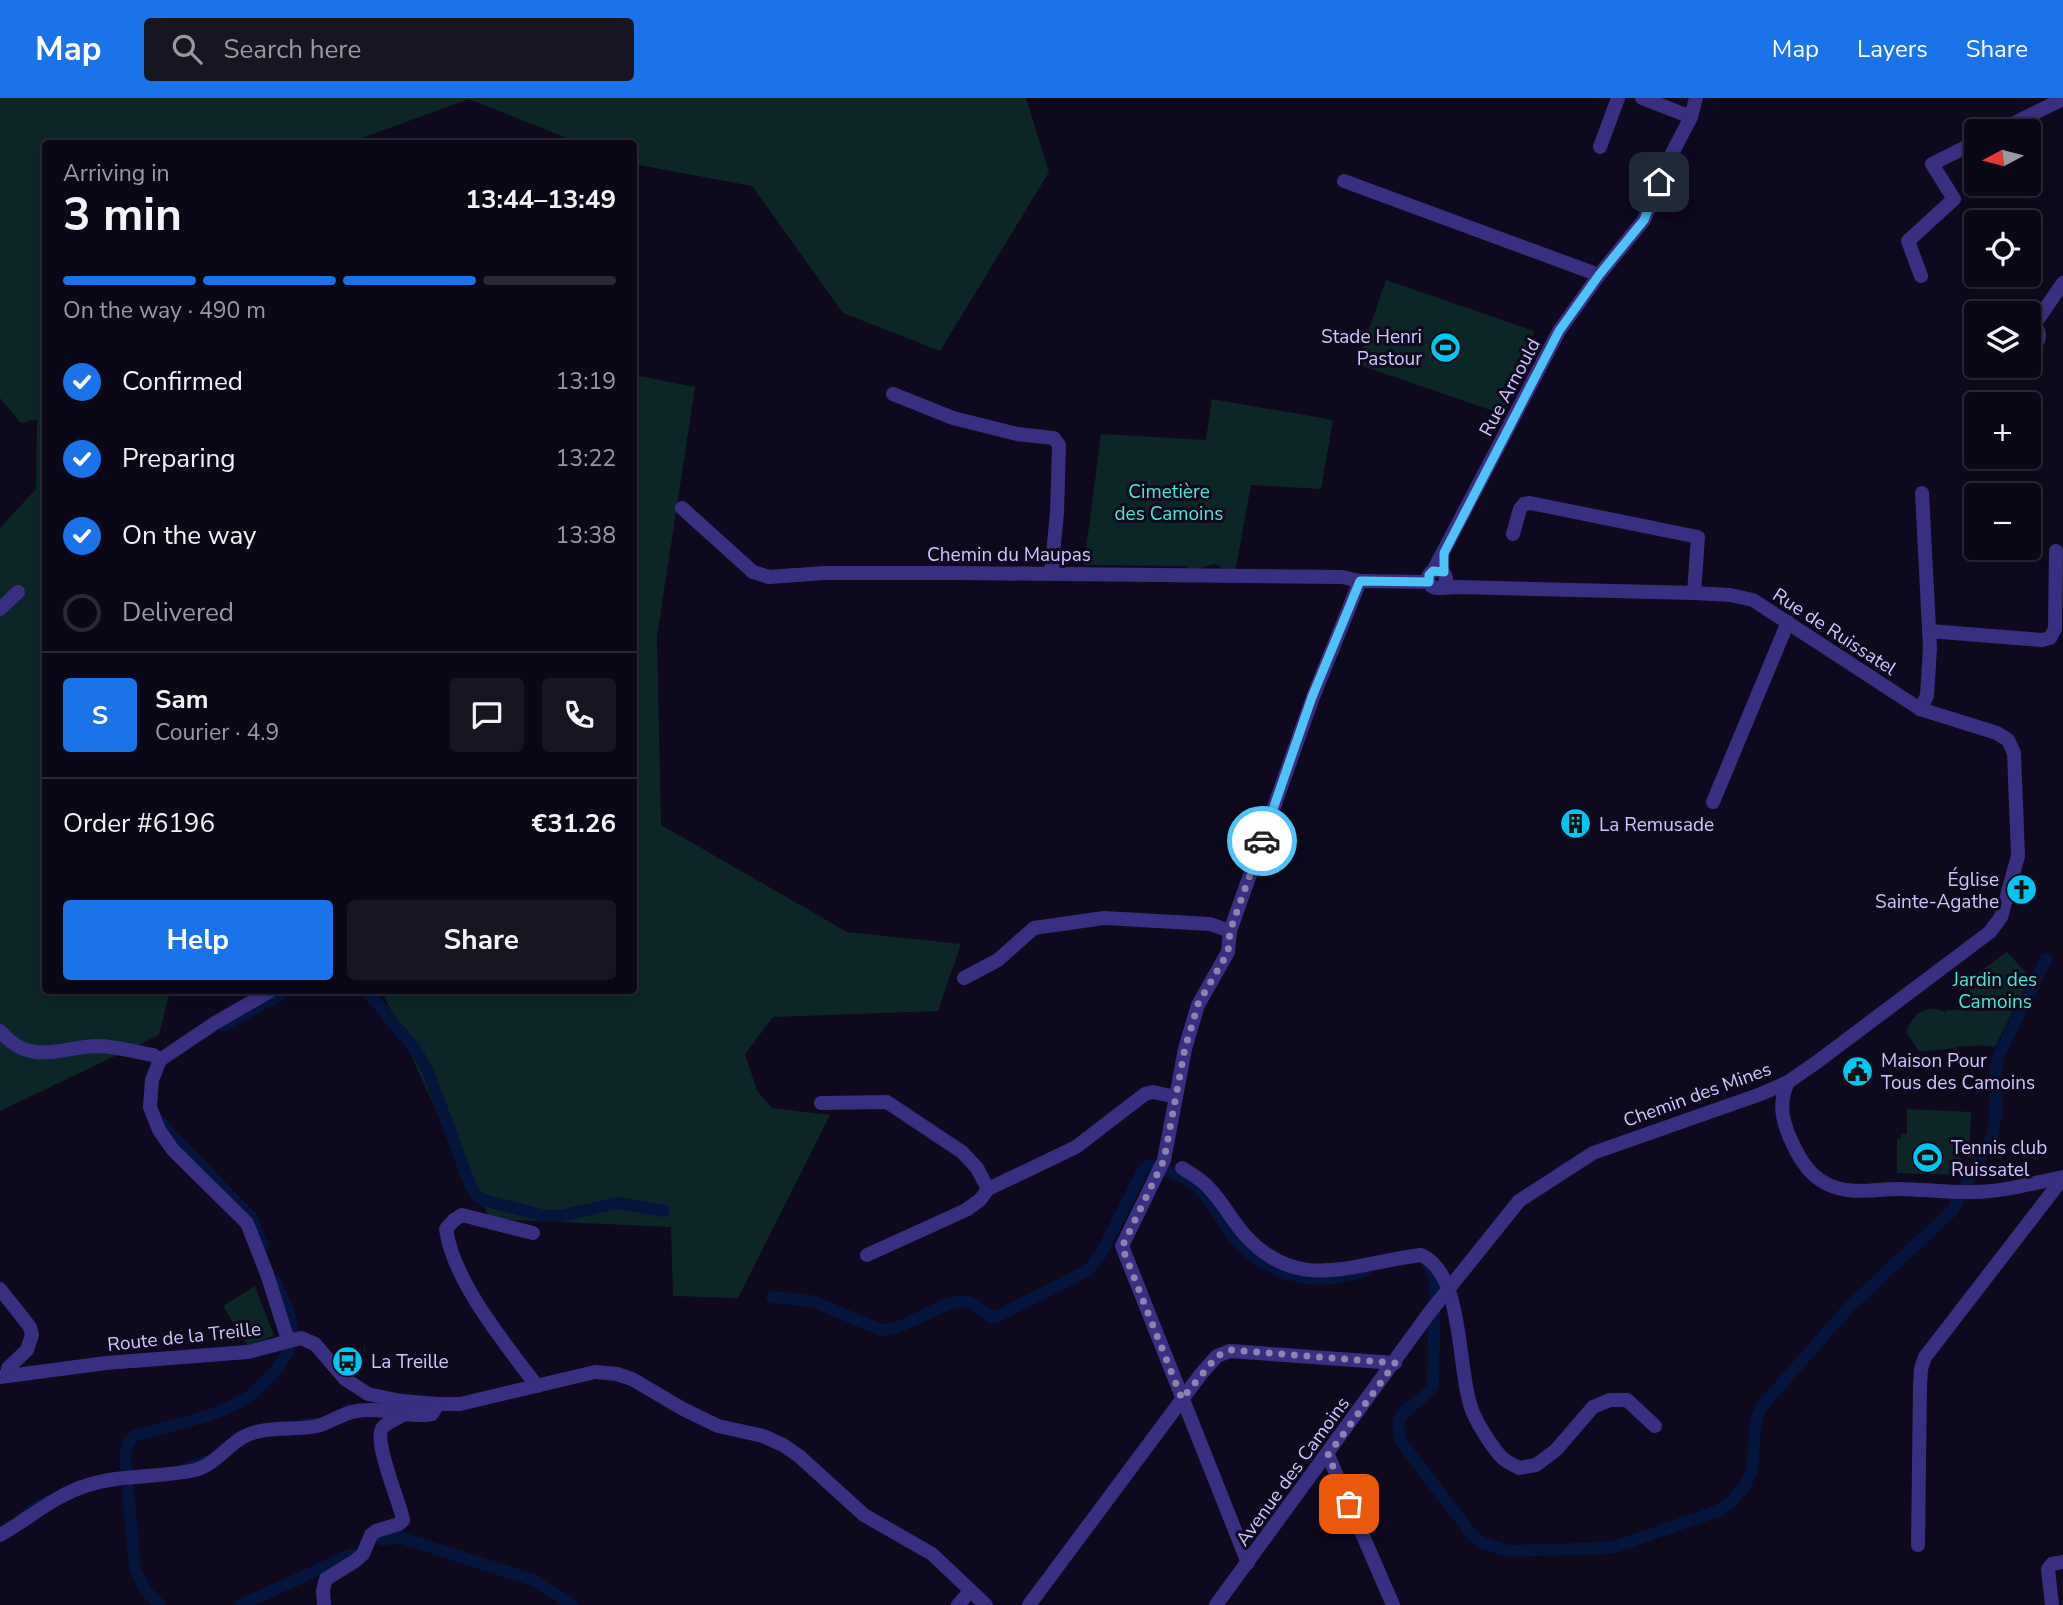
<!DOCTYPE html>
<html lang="en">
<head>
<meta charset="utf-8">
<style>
  :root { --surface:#0a0716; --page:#181523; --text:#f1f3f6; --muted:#9999a1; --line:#2a2835; --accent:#1a73e8 }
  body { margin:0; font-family:"Nunito Sans",sans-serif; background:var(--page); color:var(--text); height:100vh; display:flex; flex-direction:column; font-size:26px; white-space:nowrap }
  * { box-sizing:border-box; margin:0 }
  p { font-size:23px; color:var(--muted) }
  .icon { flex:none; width:38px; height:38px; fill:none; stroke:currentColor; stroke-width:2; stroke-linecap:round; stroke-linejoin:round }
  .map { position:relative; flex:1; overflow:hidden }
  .details { position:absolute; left:42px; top:42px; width:595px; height:854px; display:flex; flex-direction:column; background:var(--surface); border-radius:7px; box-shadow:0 4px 10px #0003,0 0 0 2px var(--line) }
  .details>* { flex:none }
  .needle { width:46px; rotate:263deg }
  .fabs { position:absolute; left:1964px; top:21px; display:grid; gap:14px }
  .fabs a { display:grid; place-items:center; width:77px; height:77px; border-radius:7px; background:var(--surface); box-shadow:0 4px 10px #0003,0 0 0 2px var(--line); font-size:35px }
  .pin { position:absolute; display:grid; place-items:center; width:60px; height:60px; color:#fff; margin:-30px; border-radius:14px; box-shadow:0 4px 10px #0006 }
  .courier { position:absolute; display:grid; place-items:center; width:70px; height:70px; margin:-35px; border:5px solid #4fc3f7; border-radius:50%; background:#fff; color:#222; box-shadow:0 2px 9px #0007 }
  .head em { font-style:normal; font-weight:700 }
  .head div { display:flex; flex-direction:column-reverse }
  .head { display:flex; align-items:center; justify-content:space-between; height:119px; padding:0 21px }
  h1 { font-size:46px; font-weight:700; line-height:52px }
  .bar { display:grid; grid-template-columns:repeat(4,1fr); gap:10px 7px; align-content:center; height:84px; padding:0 21px }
  .bar i { height:9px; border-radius:5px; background:var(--line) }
  .bar .selected { background:var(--accent) }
  .bar p { grid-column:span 4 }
  .line { display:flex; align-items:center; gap:18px; padding:0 21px; border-top:2px solid var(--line) }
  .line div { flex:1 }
  .round { display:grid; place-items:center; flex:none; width:74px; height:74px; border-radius:7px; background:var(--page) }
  ol { padding:0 21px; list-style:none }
  li { display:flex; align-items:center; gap:21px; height:77px }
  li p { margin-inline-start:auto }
  li .icon { padding:7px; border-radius:50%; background:var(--accent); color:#fff; stroke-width:4 }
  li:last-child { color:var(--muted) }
  li i { width:38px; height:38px; border:4px solid var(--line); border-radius:50% }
  .action { display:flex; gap:14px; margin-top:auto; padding:14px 21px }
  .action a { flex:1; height:80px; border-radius:7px; background:var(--accent); color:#fff; font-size:28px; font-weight:700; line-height:80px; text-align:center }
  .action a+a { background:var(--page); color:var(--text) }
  header { display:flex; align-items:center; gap:42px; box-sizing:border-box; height:98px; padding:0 35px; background:var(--accent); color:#fff }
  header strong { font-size:33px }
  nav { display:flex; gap:38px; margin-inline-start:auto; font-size:24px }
  .search { width:490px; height:63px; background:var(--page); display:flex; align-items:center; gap:18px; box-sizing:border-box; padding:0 24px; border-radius:7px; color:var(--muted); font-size:26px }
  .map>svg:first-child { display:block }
  .green { fill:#0c2627 }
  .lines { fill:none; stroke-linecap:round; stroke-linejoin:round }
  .stream { stroke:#04143b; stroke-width:3.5 }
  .canal { stroke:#04143b; stroke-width:12 }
  .street { stroke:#392f80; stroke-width:14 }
  .done { stroke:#8c83b0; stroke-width:7; stroke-dasharray:0 12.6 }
  .route { stroke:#4fc3f7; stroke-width:9 }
  .labels { text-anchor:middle; stroke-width:6; stroke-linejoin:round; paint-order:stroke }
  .poi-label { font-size:19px; fill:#d0c5ff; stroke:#0e091d; text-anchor:start }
  .street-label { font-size:19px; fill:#d0c5ff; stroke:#0e091d }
  .park-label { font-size:19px; fill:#46eacd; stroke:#0e091d }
</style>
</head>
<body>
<header>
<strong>Map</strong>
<div class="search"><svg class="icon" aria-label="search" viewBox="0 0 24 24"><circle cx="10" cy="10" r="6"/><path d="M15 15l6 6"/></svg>Search here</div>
<nav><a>Map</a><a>Layers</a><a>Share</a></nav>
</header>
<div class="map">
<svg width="2063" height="1507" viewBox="0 0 2063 1507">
  <rect width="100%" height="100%" fill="#0e091d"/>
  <g class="green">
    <path d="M0 0H1026L1049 74 940 253 843 215 752 88 634 66V46L579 45 469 1 351 44V45L46 46V892L170 893 159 937 0 1013V430L36 391 37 321 21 325 0 300Z"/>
    <path d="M1386 182 1534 233 1505 317 1357 266Z"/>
    <path d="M634 277 695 289 657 539 661 727 847 834 961 846 938 913 773 919 745 956 757 993 772 1010 830 1017 738 1200 673 1198 671 1129 490 1121 445 1032 382 893 634 892Z"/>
    <path d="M1212 301 1333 322 1321 391 1251 387 1235 474 1223 475 1221 469 1214 466 1188 474 1187 468 1084 467 1101 336 1206 342Z"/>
    <path d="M2007 854 2030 879 1995 949C1968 944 1946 954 1919 953L1906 934C1913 916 1925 905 1945 914L1947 912C1969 914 1979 904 1965 884Z"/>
    <path d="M1907 1011 1971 1014 1970 1044H1961L1959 1077 1897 1075V1041H1901V1036H1907Z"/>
    <path d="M255 1188 274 1238 247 1247 223 1208Z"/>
  </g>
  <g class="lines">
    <g class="stream">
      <path d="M342 1311 349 1307"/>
      <path d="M299 1323 315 1321"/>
      <path d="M184 1367 206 1359"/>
      <path d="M19 1418 32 1406 47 1399"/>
    </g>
    <g class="canal">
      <path d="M366 892 414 950 427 971 471 1089 477 1098 487 1103 545 1118H560L617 1105 664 1113"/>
      <path d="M224 928 288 892"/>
      <path d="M161 1024 171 1037 251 1119 263 1149"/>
      <path d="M1428 1167 1432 1172 1435 1180 1433 1288C1417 1312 1388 1309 1402 1345L1473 1438 1483 1445 1507 1453 1605 1450 1614 1449 1718 1413 1730 1405 1745 1388 1752 1372 1755 1332 1757 1320 1762 1308 1850 1208 1953 1112 1992 1038 1996 1019V970L1999 957 2046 861"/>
      <path d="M772 1199 812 1203 881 1232C908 1232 947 1198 968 1204 977 1206 983 1214 991 1219L998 1218 1088 1172 1101 1156 1144 1070 1151 1067C1164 1071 1190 1081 1199 1090 1214 1105 1223 1127 1237 1143 1254 1162 1282 1177 1307 1180 1327 1183 1347 1178 1366 1173"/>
      <path d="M382 1442 399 1439 536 1483 572 1507"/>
      <path d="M160 1507 146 1493 135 1471 125 1356 129 1344 134 1338C171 1327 221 1319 252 1296 259 1291 265 1283 271 1277 283 1264 292 1253 292 1234 293 1217 281 1199 275 1183"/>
      <path d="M241 1507 352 1456"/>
    </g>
    <g class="street">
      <path d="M1642 0 1691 19"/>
      <path d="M1998 33 2063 1"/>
      <path d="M1600 49 1618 0"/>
      <path d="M1344 83 1599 177"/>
      <path d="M1921 178 1908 143 1954 101 1932 66 1976 44"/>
      <path d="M2028 224C2042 230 2043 245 2028 251"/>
      <path d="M2034 227 2063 185"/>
      <path d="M893 296 953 320 1017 336 1054 340 1059 347 1057 415 1051 476"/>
      <path d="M682 410 753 474 769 479 824 475H957L1342 479 1360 483"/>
      <path d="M1513 436 1520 411 1524 406 1530 405 1698 439 1694 495"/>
      <circle cx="1437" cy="481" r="9"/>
      <path d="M1433 473 1559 233 1599 177 1644 122 1667 65 1691 19 1696 0"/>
      <path d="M0 511 18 494"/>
      <path d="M1929 533 2042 542 2050 540 2055 531 2056 453"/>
      <path d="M1920 611 1927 598 1930 550 1922 395"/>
      <path d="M1713 704 1788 524"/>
      <path d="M964 880 998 862 1034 830 1104 820 1210 826 1230 833"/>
      <path d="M272 892 215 925 160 962 152 982 150 1009 159 1032 173 1052 247 1125 267 1176 288 1242"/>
      <path d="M0 933C31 969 58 949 98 948 115 948 135 954 153 957L160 962"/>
      <path d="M1788 984C1779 1004 1781 1019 1790 1040 1798 1058 1807 1075 1825 1085 1849 1098 1873 1091 1899 1091 1924 1091 1949 1095 1973 1094 2003 1094 2034 1085 2063 1079"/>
      <path d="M821 1005 887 1004 962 1054 977 1070 988 1091"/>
      <path d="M1182 1070C1191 1076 1201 1081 1208 1089 1222 1103 1231 1121 1244 1136 1298 1197 1353 1165 1421 1157 1466 1176 1456 1279 1474 1317 1479 1328 1496 1356 1505 1362 1509 1365 1514 1367 1519 1370L1536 1367 1556 1352 1593 1309 1610 1302H1627L1655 1328"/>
      <path d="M533 1135 462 1117 454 1122 446 1131C453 1183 506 1247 537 1288"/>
      <path d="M867 1157 966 1112 980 1102 988 1091 1076 1049 1145 996 1153 994 1176 999"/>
      <path d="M0 1191 30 1229 32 1237 27 1252 8 1270V1277"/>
      <path d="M0 1279 106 1265 248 1254 301 1240 315 1246 345 1281 368 1296 401 1303 438 1306H460L595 1274 617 1276 632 1281 683 1311 718 1328 763 1338 783 1347 799 1358 864 1417 932 1456 986 1507"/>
      <path d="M1328 1357 1393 1507"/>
      <path d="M0 1437C30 1420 55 1397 88 1387 123 1376 160 1380 195 1372 214 1367 226 1349 243 1339 265 1327 294 1333 317 1328 329 1325 340 1317 352 1314 378 1307 405 1321 432 1316L438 1306"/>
      <path d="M1918 1447 1920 1288 1921 1271 1925 1259 2063 1080"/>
      <path d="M1248 1465 1122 1148 1164 1062 1185 951 1192 927 1198 907 1228 854 1230 833 1313 599 1360 483 1429 484"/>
      <path d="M324 1507 323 1492 326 1481 355 1463 363 1456 371 1437 376 1433 399 1426 403 1422C400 1404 372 1342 383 1329 388 1324 397 1321 402 1317"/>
      <path d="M958 1507 970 1493"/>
      <path d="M1029 1507 1201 1276 1217 1258 1230 1253 1395 1265"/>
      <path d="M1216 1507 1430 1214 1519 1103 1593 1055 1761 996 1788 984 1817 964 1990 834 2001 819 2018 758 2014 655 2008 642 1997 635 1920 611 1753 502 1730 497 1694 495 1458 489 1441 490"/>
      <path d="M2052 1507 2048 1471 2052 1466 2063 1464"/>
    </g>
  </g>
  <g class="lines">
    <path class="done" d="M1262 743 1230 833 1228 854 1198 906 1192 927 1185 950 1164 1062 1122 1149 1182 1301 1217 1258 1230 1252 1395 1265 1328 1357 1349 1406"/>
    <path class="route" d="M1262 743 1312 599 1360 483 1429 484V477L1433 473 1444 474V455L1559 233 1599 177 1644 122 1659 84"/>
  </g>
  <defs>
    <symbol id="stadium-disc" viewBox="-11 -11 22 22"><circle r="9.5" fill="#00c6f0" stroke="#0e091d"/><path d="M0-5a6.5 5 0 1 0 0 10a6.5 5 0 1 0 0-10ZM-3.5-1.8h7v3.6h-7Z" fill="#111"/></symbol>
    <symbol id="building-disc" viewBox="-11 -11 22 22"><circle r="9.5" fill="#00c6f0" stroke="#0e091d"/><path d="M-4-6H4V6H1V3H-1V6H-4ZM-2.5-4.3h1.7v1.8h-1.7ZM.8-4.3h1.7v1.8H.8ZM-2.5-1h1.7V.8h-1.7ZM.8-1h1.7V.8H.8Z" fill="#111"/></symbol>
    <symbol id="church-disc" viewBox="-11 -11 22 22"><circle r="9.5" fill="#00c6f0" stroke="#0e091d"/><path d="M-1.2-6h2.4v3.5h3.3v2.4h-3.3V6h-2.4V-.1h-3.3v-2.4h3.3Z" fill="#111"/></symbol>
    <symbol id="civic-disc" viewBox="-11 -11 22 22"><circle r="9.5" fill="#00c6f0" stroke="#0e091d"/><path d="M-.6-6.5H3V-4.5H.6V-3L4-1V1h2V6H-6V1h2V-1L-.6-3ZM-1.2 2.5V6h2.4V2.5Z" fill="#111"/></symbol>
    <symbol id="bus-disc" viewBox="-11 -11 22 22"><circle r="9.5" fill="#00c6f0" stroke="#0e091d"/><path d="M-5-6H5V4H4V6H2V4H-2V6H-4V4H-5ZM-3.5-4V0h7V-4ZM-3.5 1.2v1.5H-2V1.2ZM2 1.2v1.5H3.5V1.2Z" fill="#111"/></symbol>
  </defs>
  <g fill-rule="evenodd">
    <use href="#stadium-disc" x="1428" y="232" width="35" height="35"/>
    <use href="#building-disc" x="1558" y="708" width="35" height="35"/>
    <use href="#church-disc" x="2004" y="774" width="35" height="35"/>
    <use href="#civic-disc" x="1840" y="956" width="35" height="35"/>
    <use href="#stadium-disc" x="1910" y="1042" width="35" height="35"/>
    <use href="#bus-disc" x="330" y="1246" width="35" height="35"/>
  </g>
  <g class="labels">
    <g class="poi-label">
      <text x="1422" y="245" text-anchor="end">Stade Henri<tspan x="1422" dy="22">Pastour</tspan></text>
      <text x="1599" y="733">La Remusade</text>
      <text x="1999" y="788" text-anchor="end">Église<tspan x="1999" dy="22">Sainte-Agathe</tspan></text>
      <text x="1881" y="969">Maison Pour<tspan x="1881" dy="22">Tous des Camoins</tspan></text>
      <text x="1951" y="1056">Tennis club<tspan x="1951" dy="22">Ruissatel</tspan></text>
      <text x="371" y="1270">La Treille</text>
    </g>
    <g class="street-label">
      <text transform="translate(1509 289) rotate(-62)" y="7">Rue Arnould</text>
      <text x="1009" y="463">Chemin du Maupas</text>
      <text transform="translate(1835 533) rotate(33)" y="7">Rue de Ruissatel</text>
      <text transform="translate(1697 996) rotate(-20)" y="7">Chemin des Mines</text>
      <text transform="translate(184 1238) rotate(-6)" y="7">Route de la Treille</text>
      <text transform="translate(1292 1373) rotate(-54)" y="7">Avenue des Camoins</text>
    </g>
    <g class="park-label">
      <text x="1169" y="400">Cimetière<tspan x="1169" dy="22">des Camoins</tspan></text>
      <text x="1995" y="888">Jardin des<tspan x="1995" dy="22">Camoins</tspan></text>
    </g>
  </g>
</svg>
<div class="fabs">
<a><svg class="needle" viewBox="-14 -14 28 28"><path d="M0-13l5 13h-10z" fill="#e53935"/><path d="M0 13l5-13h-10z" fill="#9999a1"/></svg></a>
<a><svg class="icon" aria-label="locate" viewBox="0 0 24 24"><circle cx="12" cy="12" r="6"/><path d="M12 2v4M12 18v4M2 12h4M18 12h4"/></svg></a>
<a><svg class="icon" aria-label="layers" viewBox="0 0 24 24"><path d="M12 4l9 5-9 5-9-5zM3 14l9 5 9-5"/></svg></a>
<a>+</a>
<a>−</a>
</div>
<div class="pin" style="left:1349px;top:1406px;background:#ea580c"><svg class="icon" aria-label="bag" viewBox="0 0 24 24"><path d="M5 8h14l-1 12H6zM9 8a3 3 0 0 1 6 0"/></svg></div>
<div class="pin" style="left:1659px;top:84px;background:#1f2937"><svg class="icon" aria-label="home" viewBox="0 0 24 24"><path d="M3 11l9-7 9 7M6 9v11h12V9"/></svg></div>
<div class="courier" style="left:1262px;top:743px"><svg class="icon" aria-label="car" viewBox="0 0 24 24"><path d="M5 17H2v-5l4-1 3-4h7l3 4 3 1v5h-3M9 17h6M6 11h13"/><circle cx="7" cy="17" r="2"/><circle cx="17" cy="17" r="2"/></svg></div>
<section class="details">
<div class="head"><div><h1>3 min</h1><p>Arriving in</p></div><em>13:44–13:49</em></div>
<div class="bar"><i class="selected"></i><i class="selected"></i><i class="selected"></i><i></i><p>On the way · 490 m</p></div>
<ol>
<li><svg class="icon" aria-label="check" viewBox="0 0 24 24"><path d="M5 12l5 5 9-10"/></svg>Confirmed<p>13:19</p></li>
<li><svg class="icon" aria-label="check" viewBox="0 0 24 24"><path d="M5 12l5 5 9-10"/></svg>Preparing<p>13:22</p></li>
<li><svg class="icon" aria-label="check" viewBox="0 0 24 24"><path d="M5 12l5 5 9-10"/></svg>On the way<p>13:38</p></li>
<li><i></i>Delivered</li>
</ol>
<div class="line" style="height:126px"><b class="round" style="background:var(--accent);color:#fff">S</b><div><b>Sam</b><p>Courier · 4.9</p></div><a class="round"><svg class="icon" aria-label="chat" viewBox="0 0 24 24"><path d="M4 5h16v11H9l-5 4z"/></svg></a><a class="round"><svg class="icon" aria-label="phone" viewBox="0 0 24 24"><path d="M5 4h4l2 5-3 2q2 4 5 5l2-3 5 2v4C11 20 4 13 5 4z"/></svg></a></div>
<div class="line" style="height:91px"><div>Order #6196</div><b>€31.26</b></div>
<div class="action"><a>Help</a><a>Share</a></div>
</section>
</div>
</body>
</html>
